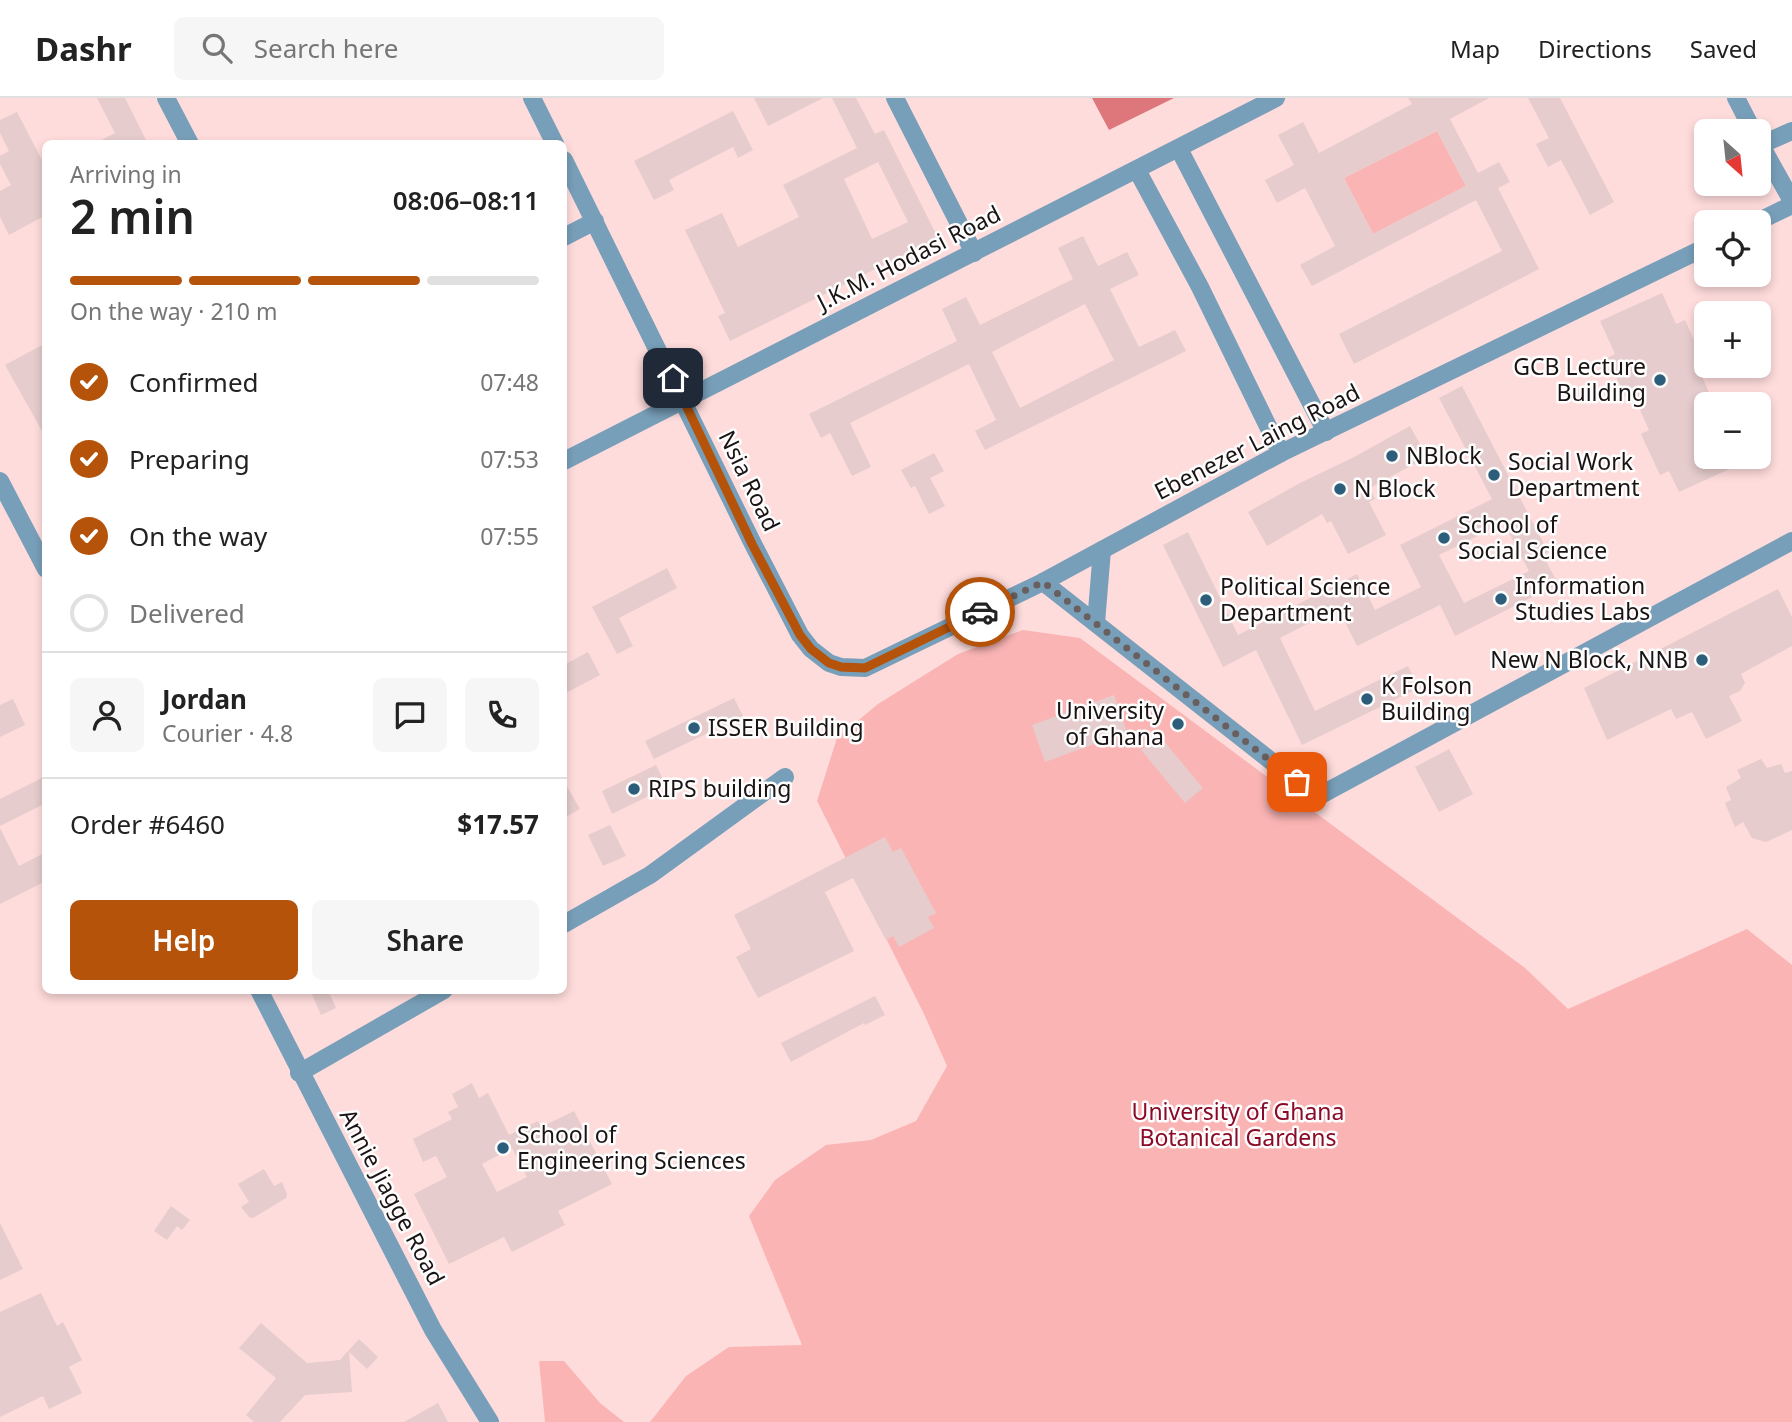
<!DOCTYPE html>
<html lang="en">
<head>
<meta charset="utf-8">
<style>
  :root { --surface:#fff; --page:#f6f6f6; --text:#222; --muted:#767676; --line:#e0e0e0; --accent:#b45309 }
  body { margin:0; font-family:"Noto Sans",sans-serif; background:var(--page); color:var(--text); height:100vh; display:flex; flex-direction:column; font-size:26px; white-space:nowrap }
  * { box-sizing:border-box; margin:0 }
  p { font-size:23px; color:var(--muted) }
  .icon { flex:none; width:38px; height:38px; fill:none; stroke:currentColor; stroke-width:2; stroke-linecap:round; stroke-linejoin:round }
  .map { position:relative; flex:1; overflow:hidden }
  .side { position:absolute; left:42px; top:42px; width:525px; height:854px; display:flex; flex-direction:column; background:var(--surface); border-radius:10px; box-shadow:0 4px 10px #0003 }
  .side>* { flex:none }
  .needle { width:46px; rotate:153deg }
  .buttons { position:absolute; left:1694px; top:21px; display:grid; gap:14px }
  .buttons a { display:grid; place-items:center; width:77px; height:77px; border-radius:10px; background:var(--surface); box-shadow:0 4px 10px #0003; font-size:35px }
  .pin { position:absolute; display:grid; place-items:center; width:60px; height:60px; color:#fff; margin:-30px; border-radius:14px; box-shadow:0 4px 10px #0006 }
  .courier { position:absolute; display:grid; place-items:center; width:70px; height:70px; margin:-35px; border:5px solid #b45309; border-radius:50%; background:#fff; color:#222; box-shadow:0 2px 9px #0007 }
  .summary em { font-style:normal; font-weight:600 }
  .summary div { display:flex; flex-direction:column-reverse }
  .summary { display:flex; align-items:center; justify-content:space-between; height:119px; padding:0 28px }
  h1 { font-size:46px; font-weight:600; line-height:52px }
  .bar { display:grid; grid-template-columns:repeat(4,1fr); gap:10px 7px; align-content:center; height:84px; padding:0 28px }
  .bar i { height:9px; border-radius:5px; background:var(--line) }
  .bar .current { background:var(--accent) }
  .bar p { grid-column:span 4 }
  .line { display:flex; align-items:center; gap:18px; padding:0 28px; border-top:2px solid var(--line) }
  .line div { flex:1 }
  .round { display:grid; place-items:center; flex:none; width:74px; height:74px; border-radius:10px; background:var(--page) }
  ol { padding:0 28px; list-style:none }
  li { display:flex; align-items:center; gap:21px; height:77px }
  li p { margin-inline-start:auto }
  li .icon { padding:7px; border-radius:50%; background:var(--accent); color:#fff; stroke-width:4 }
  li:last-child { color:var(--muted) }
  li i { width:38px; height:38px; border:4px solid var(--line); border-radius:50% }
  .button { display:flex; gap:14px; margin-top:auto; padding:14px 28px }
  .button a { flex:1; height:80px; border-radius:10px; background:var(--accent); color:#fff; font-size:28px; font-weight:600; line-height:80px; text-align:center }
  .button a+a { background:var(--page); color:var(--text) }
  header { display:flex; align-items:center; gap:42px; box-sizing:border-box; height:98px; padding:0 35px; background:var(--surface); border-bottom:2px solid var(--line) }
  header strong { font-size:33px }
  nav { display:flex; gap:38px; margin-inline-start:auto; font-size:24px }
  .search { width:490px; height:63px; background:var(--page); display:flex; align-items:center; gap:18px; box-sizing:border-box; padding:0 24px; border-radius:10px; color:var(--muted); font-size:26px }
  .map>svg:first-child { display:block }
  .built { fill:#ffdcdc; fill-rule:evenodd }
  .green { fill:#fbb4b4 }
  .water { fill:#dd777b }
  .building { fill:#e6cccc; fill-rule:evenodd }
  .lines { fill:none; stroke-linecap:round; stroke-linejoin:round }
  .minor { stroke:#789fb9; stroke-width:18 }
  .done { stroke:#6a5f5f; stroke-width:7; stroke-dasharray:0 12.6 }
  .route { stroke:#b45309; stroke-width:9 }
  .poi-dot { fill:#2c5e7c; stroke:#fdfdfd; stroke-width:2.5 }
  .labels { text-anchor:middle; stroke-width:5; stroke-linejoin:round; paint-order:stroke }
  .street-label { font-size:23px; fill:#1b1313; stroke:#fdfdfd }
  .poi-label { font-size:23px; fill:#1b1313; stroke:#fdfdfd; text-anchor:start }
  .park-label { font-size:23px; fill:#8b0a27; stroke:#fdfdfd }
</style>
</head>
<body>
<header>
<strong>Dashr</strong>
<div class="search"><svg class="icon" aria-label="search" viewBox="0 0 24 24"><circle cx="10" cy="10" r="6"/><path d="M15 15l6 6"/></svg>Search here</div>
<nav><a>Map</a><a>Directions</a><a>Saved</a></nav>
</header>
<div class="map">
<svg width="1792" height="1324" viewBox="0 0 1792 1324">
  <rect width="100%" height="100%" fill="#fcecec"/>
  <path class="built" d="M0 0H1792V1324H0ZM1706 33H1759V86H1706ZM46 46H564V892H46ZM1706 124H1759V177H1706ZM1706 215H1759V268H1706ZM1706 306H1759V359H1706Z"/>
  <g class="green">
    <path d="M1437 33 1466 88 1373 136 1344 80Z"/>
    <path d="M1023 532 1080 540 1525 870 1568 911 1747 831 1792 867V1324H650L686 1278 729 1249 802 1247 749 1118 775 1082 826 1047 871 1042 916 1023 947 968 924 916 817 703 837 640 878 606 958 556Z"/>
    <path d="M539 1263H564L600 1305 624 1324H545Z"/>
  </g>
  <path class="water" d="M1092 0H1174L1109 32Z"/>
  <g class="building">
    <path d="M97 0H125L148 46H94L115 35Z"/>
    <path d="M754 0H823L768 28Z"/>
    <path d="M832 0H856L875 36 884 32 938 140 730 243 718 218 725 215 685 132 722 115 738 149 799 119 783 87 857 50ZM878 64 908 124 872 141 844 81Z"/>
    <path d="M1408 0H1489L1450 21 1478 75 1499 64 1510 84 1498 90 1539 171 1354 266 1339 236 1502 153 1476 102 1312 188 1300 167 1335 148 1305 90 1277 105 1265 82 1294 67 1278 37 1303 24 1319 55 1412 6ZM1437 33 1466 88 1373 136 1344 80Z"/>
    <path d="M1528 0H1560L1614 104 1590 117 1561 62 1548 69 1536 46 1549 40Z"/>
    <path d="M733 13 753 52 738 60 733 49 669 82 674 92 654 102 634 63Z"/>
    <path d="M17 14 46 70V117L9 137 0 119V93L11 87 0 66V58L9 53 0 35V22Z"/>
    <path d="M1083 138 1098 168 1127 154 1139 177 1110 191 1139 249 1175 232 1186 253 985 352 975 333 996 322 969 266 850 325 871 369 852 378 830 335 821 340 809 316 957 243 942 211 966 199 980 227 1073 181 1058 150ZM1085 206 1114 262 1020 310 992 254Z"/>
    <path d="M1662 195 1676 226 1685 222 1704 264 1697 267 1714 306H1706V359H1756L1679 394 1669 373 1660 377 1641 336 1649 332 1633 296 1626 300 1607 260 1615 256 1600 223Z"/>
    <path d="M46 245V340L5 267Z"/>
    <path d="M1462 288 1548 454 1543 457 1558 486 1455 538 1440 507 1357 548 1338 510 1280 540 1315 613 1408 568 1419 590 1302 647 1256 552 1223 569 1163 447 1188 434 1238 537 1357 476 1375 512 1421 489 1400 447 1492 401 1439 300ZM1504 425 1529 473 1464 505 1439 457Z"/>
    <path d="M1410 328 1427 359 1370 390 1375 401 1369 404 1386 437 1348 456 1331 423 1327 425 1322 416 1267 448 1248 414 1298 386 1354 359Z"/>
    <path d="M934 355 944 373 930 380 945 408 929 416 915 388 911 390 901 372Z"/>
    <path d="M667 470 677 490 619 520 633 548 617 556 592 509Z"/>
    <path d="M1778 491 1792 519V548L1741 576 1745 585 1740 593 1729 598 1742 623 1706 641 1692 614 1676 621 1671 611 1607 642 1584 590Z"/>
    <path d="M588 554 600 577 564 596V567Z"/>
    <path d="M1114 597 1127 634 1045 664 1032 627Z"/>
    <path d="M734 600 743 618 654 661 645 643Z"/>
    <path d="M13 601 25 627 0 639V607Z"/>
    <path d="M1159 637 1203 690 1185 705 1141 652Z"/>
    <path d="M1449 651 1473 696 1439 714 1415 669Z"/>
    <path d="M1761 661 1767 670 1781 666 1785 675 1792 673V732L1766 744 1752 740 1743 724 1735 729 1725 705 1731 702 1726 689 1741 680 1737 672Z"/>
    <path d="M656 667 667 689 612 716 602 693Z"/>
    <path d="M46 678V705L0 728V701Z"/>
    <path d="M564 683 580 711 564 720Z"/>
    <path d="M610 727 626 758 603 768 588 737Z"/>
    <path d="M0 730 19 768 46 754V783L0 806Z"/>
    <path d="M885 739 893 754 901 750 936 815 928 819 934 830 899 849 893 838 886 842 853 780 825 794 854 853 758 900 736 859 751 851 734 817Z"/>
    <path d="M310 892H328L336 910 321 917Z"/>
    <path d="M875 898 885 917 865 927 864 925 791 964 781 945Z"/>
    <path d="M472 985 479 1000 488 995 509 1037 538 1023 541 1029 574 1013 612 1086 558 1113 565 1127 512 1154 504 1139 449 1166 414 1096 447 1079 436 1058 423 1064 413 1041 452 1021 448 1014 458 1009 452 996ZM512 1050 527 1079 497 1094 482 1066Z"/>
    <path d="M264 1071 274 1088 282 1084 287 1096 286 1100 253 1120 249 1119 241 1109 249 1104 238 1086Z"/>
    <path d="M171 1108 190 1122 182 1132 177 1128 167 1142 154 1133Z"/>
    <path d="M0 1125 23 1171 0 1182Z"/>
    <path d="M41 1195 57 1228 63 1224 82 1262 69 1269 82 1295 49 1311 43 1298 0 1319V1214Z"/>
    <path d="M261 1225 307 1265 340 1262 359 1241 378 1259 367 1271 349 1254 352 1294 305 1297 280 1324H254L246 1317 276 1280 239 1250Z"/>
    <path d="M438 1305 448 1324H404Z"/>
  </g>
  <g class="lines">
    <g class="minor">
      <path d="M166 0 190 46"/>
      <path d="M532 0 555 46"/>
      <path d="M895 0 974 155"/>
      <path d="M1736 0 1753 33"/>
      <path d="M1759 44 1792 103"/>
      <path d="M1760 47 1792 33"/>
      <path d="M1179 51 1326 334"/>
      <path d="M564 62 753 446 800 537 811 551 829 565 841 569 865 570 1043 484 1281 355 1706 149"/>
      <path d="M1137 72 1200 189 1281 355"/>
      <path d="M1757 124 1792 107"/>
      <path d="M564 139 595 123"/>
      <path d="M564 363 1276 0"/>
      <path d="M0 383 46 471"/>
      <path d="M1043 484 1317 699 1792 443"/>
      <path d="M1096 525 1102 452"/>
      <path d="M564 826 650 777 785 679"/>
      <path d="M259 892 433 1232 490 1324"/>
      <path d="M299 975 444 892"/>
    </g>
  </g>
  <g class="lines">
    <path class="done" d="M980 514 1043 484 1297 684"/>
    <path class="route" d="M673 280 752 446 800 537 811 551 829 565 841 569 865 570 980 514"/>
  </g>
  <g class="poi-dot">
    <circle cx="1660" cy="282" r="7"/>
    <circle cx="1392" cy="358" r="7"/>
    <circle cx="1494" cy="377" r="7"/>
    <circle cx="1340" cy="391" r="7"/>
    <circle cx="1444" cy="440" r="7"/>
    <circle cx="1501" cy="501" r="7"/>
    <circle cx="1206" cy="502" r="7"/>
    <circle cx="1702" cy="562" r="7"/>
    <circle cx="1367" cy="601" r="7"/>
    <circle cx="1178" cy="626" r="7"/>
    <circle cx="694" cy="630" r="7"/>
    <circle cx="634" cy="691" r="7"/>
    <circle cx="503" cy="1050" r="7"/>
  </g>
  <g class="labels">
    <g class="street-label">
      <text transform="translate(909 160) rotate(-27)" y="8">J.K.M. Hodasi Road</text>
      <text transform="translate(1257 344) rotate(-27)" y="8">Ebenezer Laing Road</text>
      <text transform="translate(749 383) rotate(64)" y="8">Nsia Road</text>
      <text transform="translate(392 1099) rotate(62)" y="8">Annie Jiagge Road</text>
    </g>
    <g class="poi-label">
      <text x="1646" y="277" text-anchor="end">GCB Lecture<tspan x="1646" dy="26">Building</tspan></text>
      <text x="1406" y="366">NBlock</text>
      <text x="1508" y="372">Social Work<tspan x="1508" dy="26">Department</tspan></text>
      <text x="1354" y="399">N Block</text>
      <text x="1458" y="435">School of<tspan x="1458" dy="26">Social Science</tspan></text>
      <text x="1515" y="496">Information<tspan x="1515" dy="26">Studies Labs</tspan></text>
      <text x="1220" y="497">Political Science<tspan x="1220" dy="26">Department</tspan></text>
      <text x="1688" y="570" text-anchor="end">New N Block, NNB</text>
      <text x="1381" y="596">K Folson<tspan x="1381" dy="26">Building</tspan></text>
      <text x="1164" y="621" text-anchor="end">University<tspan x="1164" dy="26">of Ghana</tspan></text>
      <text x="708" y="638">ISSER Building</text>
      <text x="648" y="699">RIPS building</text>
      <text x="517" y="1045">School of<tspan x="517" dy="26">Engineering Sciences</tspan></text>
    </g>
    <g class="park-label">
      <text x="1238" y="1022">University of Ghana<tspan x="1238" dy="26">Botanical Gardens</tspan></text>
    </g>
  </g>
</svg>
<div class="buttons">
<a><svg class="needle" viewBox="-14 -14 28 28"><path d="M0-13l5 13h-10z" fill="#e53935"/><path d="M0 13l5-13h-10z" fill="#767676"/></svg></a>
<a><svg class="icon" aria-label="locate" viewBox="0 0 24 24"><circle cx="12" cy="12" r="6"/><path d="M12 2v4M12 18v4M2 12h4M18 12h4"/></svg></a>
<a>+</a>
<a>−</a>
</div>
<div class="pin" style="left:1297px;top:684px;background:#ea580c"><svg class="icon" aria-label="bag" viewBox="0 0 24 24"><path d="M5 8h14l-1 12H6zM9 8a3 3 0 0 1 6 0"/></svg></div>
<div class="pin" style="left:673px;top:280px;background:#1f2937"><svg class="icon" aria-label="home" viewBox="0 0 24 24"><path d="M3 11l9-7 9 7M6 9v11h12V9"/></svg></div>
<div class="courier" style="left:980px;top:514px"><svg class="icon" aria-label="car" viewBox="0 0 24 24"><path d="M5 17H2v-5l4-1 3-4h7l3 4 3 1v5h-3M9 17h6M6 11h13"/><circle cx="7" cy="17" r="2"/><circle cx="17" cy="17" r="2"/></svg></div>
<section class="side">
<div class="summary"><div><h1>2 min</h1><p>Arriving in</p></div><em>08:06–08:11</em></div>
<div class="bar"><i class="current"></i><i class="current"></i><i class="current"></i><i></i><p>On the way · 210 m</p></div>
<ol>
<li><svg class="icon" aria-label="check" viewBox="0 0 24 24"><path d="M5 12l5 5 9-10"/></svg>Confirmed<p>07:48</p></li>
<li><svg class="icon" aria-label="check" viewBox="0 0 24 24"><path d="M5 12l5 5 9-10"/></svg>Preparing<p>07:53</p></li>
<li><svg class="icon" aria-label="check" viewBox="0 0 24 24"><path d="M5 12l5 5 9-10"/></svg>On the way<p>07:55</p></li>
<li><i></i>Delivered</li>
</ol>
<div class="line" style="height:126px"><a class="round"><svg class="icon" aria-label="person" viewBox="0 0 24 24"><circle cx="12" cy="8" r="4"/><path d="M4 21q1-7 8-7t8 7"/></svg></a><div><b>Jordan</b><p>Courier · 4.8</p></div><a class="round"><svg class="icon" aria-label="chat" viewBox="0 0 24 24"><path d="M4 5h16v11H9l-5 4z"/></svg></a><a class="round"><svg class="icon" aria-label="phone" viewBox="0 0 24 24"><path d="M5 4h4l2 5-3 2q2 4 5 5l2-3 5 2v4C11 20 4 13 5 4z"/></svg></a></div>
<div class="line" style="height:91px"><div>Order #6460</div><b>$17.57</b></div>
<div class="button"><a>Help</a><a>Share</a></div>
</section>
</div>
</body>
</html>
